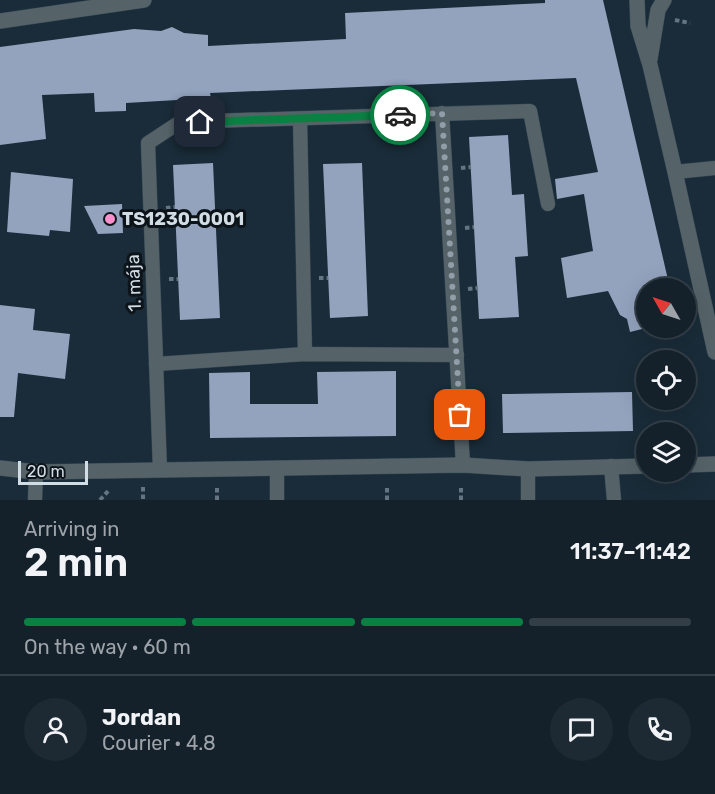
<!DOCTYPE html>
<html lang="en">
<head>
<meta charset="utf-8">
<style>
  :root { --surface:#14212b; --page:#1d2933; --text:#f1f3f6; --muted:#9da3a9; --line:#333e47; --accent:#0b8043 }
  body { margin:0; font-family:Rubik,sans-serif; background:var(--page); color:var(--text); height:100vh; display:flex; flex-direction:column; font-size:22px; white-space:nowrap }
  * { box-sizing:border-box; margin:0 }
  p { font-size:20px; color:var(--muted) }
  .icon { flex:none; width:33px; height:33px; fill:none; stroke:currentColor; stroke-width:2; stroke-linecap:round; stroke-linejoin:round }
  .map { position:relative; height:500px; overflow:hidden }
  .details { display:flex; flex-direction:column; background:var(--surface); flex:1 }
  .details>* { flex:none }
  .needle { width:39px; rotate:309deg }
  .controls { position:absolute; left:636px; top:278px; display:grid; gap:12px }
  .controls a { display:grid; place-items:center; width:60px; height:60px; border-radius:50%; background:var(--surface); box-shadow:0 6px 24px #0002,0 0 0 2px var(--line); font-size:30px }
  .scale { position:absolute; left:18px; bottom:15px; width:70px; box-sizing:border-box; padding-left:6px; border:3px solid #d1dce5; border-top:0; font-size:16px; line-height:21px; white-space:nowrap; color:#d1dce5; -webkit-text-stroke:4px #0c1419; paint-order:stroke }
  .pin { position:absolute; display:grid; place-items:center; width:51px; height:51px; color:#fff; margin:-26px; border-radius:12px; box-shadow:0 3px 9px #0006 }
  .courier { position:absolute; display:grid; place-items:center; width:60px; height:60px; margin:-30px; border:4px solid #0b8043; border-radius:50%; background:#fff; color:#222; box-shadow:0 2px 8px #0007 }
  .headline em { font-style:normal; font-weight:600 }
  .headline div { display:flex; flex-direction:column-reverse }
  .headline { display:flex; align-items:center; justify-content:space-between; height:102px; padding:0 24px }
  h1 { font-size:39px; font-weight:600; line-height:45px }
  .bar { display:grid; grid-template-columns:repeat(4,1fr); gap:9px 6px; align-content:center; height:72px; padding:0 24px }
  .bar i { height:8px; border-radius:4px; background:var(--line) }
  .bar .current { background:var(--accent) }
  .bar p { grid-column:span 4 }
  .line { display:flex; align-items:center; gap:15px; padding:0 24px; border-top:2px solid var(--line) }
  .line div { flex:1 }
  .round { display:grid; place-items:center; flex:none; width:63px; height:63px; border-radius:32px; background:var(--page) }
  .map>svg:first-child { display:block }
  .building { fill:#93a2bd }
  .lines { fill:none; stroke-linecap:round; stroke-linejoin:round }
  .service-casing { stroke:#374855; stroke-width:15 }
  .minor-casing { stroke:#374855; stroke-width:16 }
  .tertiary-casing { stroke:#374855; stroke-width:16 }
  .path { stroke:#657480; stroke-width:4; stroke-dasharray:4.5 3; stroke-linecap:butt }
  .service { stroke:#556368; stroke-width:14 }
  .minor { stroke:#556368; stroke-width:15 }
  .tertiary { stroke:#556368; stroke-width:15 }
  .done { stroke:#919ea9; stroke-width:6; stroke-dasharray:0 10.8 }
  .route { stroke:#0b8043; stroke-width:8 }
  .poi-dot { fill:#f890cb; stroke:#0c1419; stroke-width:2 }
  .labels { text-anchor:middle; stroke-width:6; stroke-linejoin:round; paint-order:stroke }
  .poi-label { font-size:18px; font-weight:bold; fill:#d1dce5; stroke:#0c1419; text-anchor:start }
  .street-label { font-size:18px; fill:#d1dce5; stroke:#0c1419 }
</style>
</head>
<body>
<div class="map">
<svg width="715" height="500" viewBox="0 0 715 500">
  <rect width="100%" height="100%" fill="#1a2c39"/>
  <g class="building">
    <path d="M545 0H603L669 284 668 285V288H646V328L630 332 627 319 620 315 608 291 567 298 561 258 593 251 584 194 557 199 555 179 598 172 576 78 210 93 211 98 126 103V111L95 112 94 93 42 95 46 139 0 145V47L134 29 161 31 172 27 184 33 208 35V46L346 39 345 13 545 3Z"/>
    <path d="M508 135 512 195 524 194 528 256 515 257 519 317 479 319 469 137Z"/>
    <path d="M213 163 220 318 180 320 173 165Z"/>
    <path d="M362 163 368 316 330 318 323 164Z"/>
    <path d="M11 172 73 179 70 232 50 230 49 236 7 232Z"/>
    <path d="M122 204 123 233 98 234 84 206Z"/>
    <path d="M0 305 35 309 33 330 70 334 65 379 18 373 14 417H0Z"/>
    <path d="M396 371V436L210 438 209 373 250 372V404H318L317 372Z"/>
    <path d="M632 392 633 431 503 433 502 394Z"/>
  </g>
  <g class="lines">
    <defs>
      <g id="service">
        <path d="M442 113 463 465"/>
        <path d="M300 119 305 354"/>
        <path d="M675 172 715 168"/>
        <path d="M156 364 305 354 457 355"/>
        <path d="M611 466 614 500"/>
        <path d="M277 468V500"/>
        <path d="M528 469V500"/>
        <path d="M160 470 148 143 180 122 530 111 548 204"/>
        <path d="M35 500 36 472"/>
      </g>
      <g id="minor">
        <path d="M686 465 715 464"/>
        <path d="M0 468 36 472 463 465 528 469 646 466"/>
      </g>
      <g id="tertiary">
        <path d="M637 0 638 26 650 65 675 172 715 352"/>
        <path d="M0 21 144 0"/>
        <path d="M650 59 658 10 664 0"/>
      </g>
    </defs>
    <use href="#service" class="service-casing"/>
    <use href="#minor" class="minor-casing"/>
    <use href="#tertiary" class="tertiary-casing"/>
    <g class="path">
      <path d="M675 20 690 23"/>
      <path d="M461 168 471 167"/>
      <path d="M166 208 175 207"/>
      <path d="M465 228 474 227"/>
      <path d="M319 278H328"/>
      <path d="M169 279H178"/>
      <path d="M468 289 478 288"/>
      <path d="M143 487V500"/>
      <path d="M217 488V500"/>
      <path d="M100 500 110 489"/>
      <path d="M387 500V487"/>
      <path d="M461 500V485"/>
    </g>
    <use href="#service" class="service"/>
    <use href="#minor" class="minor"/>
    <use href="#tertiary" class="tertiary"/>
  </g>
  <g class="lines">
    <path class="done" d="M400 115 442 113 460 415"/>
    <path class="route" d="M200 122 400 115"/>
  </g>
  <circle class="poi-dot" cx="110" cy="219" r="6"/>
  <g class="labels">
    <g class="poi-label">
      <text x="122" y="225">TS1230-0001</text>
    </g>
    <g class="street-label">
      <text transform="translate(134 283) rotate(-92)" y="6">1. mája</text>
    </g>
  </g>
</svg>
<div class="controls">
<a><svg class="needle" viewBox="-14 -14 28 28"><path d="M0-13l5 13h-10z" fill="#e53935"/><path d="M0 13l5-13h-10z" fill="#9da3a9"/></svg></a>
<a><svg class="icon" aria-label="locate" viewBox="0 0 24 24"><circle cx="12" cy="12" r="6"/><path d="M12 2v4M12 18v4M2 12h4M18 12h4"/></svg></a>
<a><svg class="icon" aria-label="layers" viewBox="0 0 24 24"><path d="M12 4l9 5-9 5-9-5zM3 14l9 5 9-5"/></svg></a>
</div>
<div class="scale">20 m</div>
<div class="pin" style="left:460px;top:415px;background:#ea580c"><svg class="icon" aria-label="bag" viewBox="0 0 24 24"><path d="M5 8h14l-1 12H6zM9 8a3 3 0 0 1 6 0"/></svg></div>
<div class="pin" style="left:200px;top:122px;background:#1f2937"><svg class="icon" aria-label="home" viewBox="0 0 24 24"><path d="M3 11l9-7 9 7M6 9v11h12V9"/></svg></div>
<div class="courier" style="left:400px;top:115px"><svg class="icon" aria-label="car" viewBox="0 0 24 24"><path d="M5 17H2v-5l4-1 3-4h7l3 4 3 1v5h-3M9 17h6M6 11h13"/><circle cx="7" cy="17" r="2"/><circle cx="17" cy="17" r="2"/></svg></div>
</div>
<section class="details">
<div class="headline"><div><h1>2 min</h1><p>Arriving in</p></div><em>11:37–11:42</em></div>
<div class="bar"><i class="current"></i><i class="current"></i><i class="current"></i><i></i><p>On the way · 60 m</p></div>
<div class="line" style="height:108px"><a class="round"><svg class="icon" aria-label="person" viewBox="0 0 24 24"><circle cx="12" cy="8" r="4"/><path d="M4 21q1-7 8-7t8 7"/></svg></a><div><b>Jordan</b><p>Courier · 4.8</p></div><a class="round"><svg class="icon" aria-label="chat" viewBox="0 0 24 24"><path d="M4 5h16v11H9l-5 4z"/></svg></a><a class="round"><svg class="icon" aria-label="phone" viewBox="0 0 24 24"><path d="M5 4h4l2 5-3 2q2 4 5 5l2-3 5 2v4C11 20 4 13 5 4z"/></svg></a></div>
</section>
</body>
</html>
